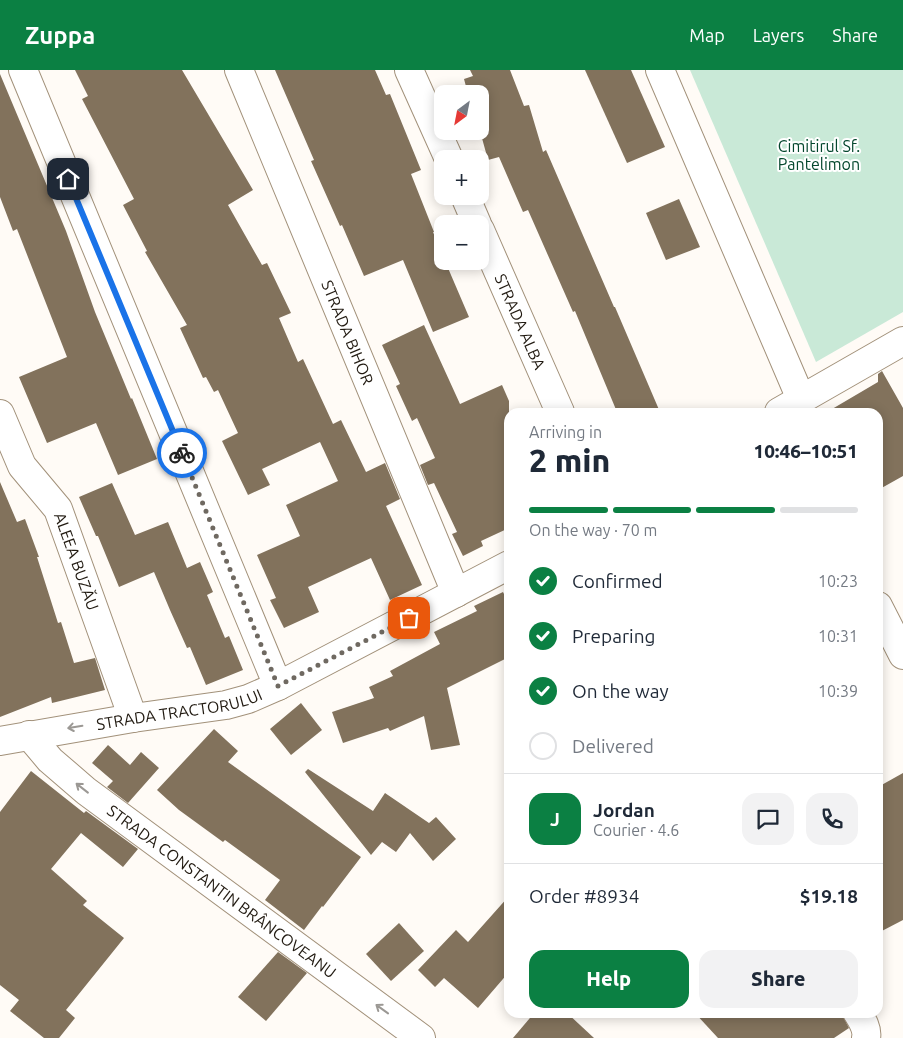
<!DOCTYPE html>
<html lang="en">
<head>
<meta charset="utf-8">
<style>
  :root { --surface:#fff; --page:#f2f2f3; --text:#1f2937; --muted:#747a83; --line:#e0e1e3; --accent:#0b8043 }
  body { margin:0; font-family:Ubuntu,sans-serif; background:var(--page); color:var(--text); height:100vh; display:flex; flex-direction:column; font-size:19px; white-space:nowrap }
  * { box-sizing:border-box; margin:0 }
  p { font-size:16px; color:var(--muted) }
  .icon { flex:none; width:28px; height:28px; fill:none; stroke:currentColor; stroke-width:2; stroke-linecap:round; stroke-linejoin:round }
  .map { position:relative; flex:1; overflow:hidden }
  .details { position:absolute; left:504px; top:338px; width:379px; height:610px; display:flex; flex-direction:column; background:var(--surface); border-radius:15px; box-shadow:0 2px 12px #0003 }
  .details>* { flex:none }
  .needle { width:32px; rotate:212deg }
  .fabs { position:absolute; left:434px; top:15px; display:grid; gap:10px }
  .fabs a { display:grid; place-items:center; width:55px; height:55px; border-radius:10px; background:var(--surface); box-shadow:0 2px 12px #0003; font-size:25px }
  .pin { position:absolute; display:grid; place-items:center; width:42px; height:42px; color:#fff; margin:-21px; border-radius:10px; box-shadow:0 2px 8px #0006 }
  .courier { position:absolute; display:grid; place-items:center; width:50px; height:50px; margin:-25px; border:4px solid #1a73e8; border-radius:50%; background:#fff; color:#222; box-shadow:0 1px 6px #0007 }
  .headline em { font-style:normal; font-weight:800 }
  .headline div { display:flex; flex-direction:column-reverse }
  .headline { display:flex; align-items:center; justify-content:space-between; height:85px; padding:0 25px }
  h1 { font-size:32px; font-weight:800; line-height:38px }
  .bar { display:grid; grid-template-columns:repeat(4,1fr); gap:8px 5px; align-content:center; height:60px; padding:0 25px }
  .bar i { height:6px; border-radius:4px; background:var(--line) }
  .bar .current { background:var(--accent) }
  .bar p { grid-column:span 4 }
  .line { display:flex; align-items:center; gap:12px; padding:0 25px; border-top:1px solid var(--line) }
  .line div { flex:1 }
  .round { display:grid; place-items:center; flex:none; width:52px; height:52px; border-radius:15px; background:var(--page) }
  ol { padding:0 25px; list-style:none }
  li { display:flex; align-items:center; gap:15px; height:55px }
  li p { margin-inline-start:auto }
  li .icon { padding:5px; border-radius:50%; background:var(--accent); color:#fff; stroke-width:4 }
  li:last-child { color:var(--muted) }
  li i { width:28px; height:28px; border:2px solid var(--line); border-radius:50% }
  .action { display:flex; gap:10px; margin-top:auto; padding:10px 25px }
  .action a { flex:1; height:58px; border-radius:15px; background:var(--accent); color:#fff; font-size:20px; font-weight:800; line-height:58px; text-align:center }
  .action a+a { background:var(--page); color:var(--text) }
  header { display:flex; align-items:center; gap:30px; box-sizing:border-box; height:70px; padding:0 25px; background:var(--accent); color:#fff }
  header strong { font-size:24px }
  nav { display:flex; gap:28px; margin-inline-start:auto; font-size:18px }
  .map>svg:first-child { display:block }
  .green { fill:#c9e9d7 }
  .building { fill:#82725c }
  .lines { fill:none; stroke-linecap:round; stroke-linejoin:round }
  .street-casing { stroke:#a2917a; stroke-width:30 }
  .street { stroke:#fff; stroke-width:28 }
  .oneway { stroke:#9b9894 }
  .done { stroke:#6f6961; stroke-width:5; stroke-dasharray:0 9 }
  .route { stroke:#1a73e8; stroke-width:6 }
  .labels { text-anchor:middle; stroke-width:4; stroke-linejoin:round; paint-order:stroke }
  .park-label { font-size:16px; fill:#04472d; stroke:#fff }
  .street-label { font-size:16px; fill:#211a11; stroke:#fff }
</style>
</head>
<body>
<header>
<strong>Zuppa</strong>
<nav><a>Map</a><a>Layers</a><a>Share</a></nav>
</header>
<div class="map">
<svg width="903" height="968" viewBox="0 0 903 968">
  <rect width="100%" height="100%" fill="#fffbf6"/>
  <path class="green" d="M690 0H903V242L816 292Z"/>
  <g class="building">
    <path d="M75 0H182L253 120 228 135 262 195 267 193 291 243 279 248 298 292 303 289 333 354 341 350 366 402 385 393 400 429 386 436 422 515 390 530 371 488 308 517 319 542 284 558 270 530 276 528 257 485 300 466 286 435 338 411 320 372 262 399 270 415 248 425 222 371 238 363 218 320 214 322 206 307 203 308 180 258 187 255 145 182 147 181 123 135 134 129 82 29 88 26Z"/>
    <path d="M275 0H375L386 25 390 24 421 100 411 104 434 162H433L442 185V191H445L469 247 433 262 403 190 364 206 342 155 340 156 311 91 314 90Z"/>
    <path d="M470 0H510L524 36 529 35 543 82 546 80 614 237H615L660 342H617L575 241 573 242 528 140 523 142 499 87 488 90 480 61V24H468L464 9 473 6Z"/>
    <path d="M585 0H631L665 77 627 93Z"/>
    <path d="M0 4 66 161 95 242 131 329 132 328 157 389 118 405 96 353 47 373 19 307 67 287 17 159 13 161 0 127Z"/>
    <path d="M679 129 700 177 666 190 646 143Z"/>
    <path d="M424 255 460 334 502 315 509 331V458L481 471 483 476 463 486 452 464 457 462 434 413 428 415 420 395 435 388 417 348 412 351 396 316 400 314 382 275Z"/>
    <path d="M882 301 903 338V406L878 420V342H827L878 312V304Z"/>
    <path d="M0 412 17 452 25 449 39 487H37L58 553 61 552 74 593 95 588 105 620 52 633 51 627 0 647Z"/>
    <path d="M112 413 135 465 168 452 187 498 200 492 213 522 207 525 225 568 229 566 243 600 206 615 190 577 187 578 170 540 154 502 119 517 98 466H96L79 427Z"/>
    <path d="M503 522 509 534V587L447 618 460 675 431 680 424 646 390 661 388 658 343 673 332 642 374 628 369 617 393 606 390 601 440 574 434 562 477 541 474 536Z"/>
    <path d="M301 633 322 660 291 685 270 659Z"/>
    <path d="M214 659 238 681 228 692 361 787 323 837 322 836 304 860 265 830 280 810 225 770 223 772 179 740 157 720Z"/>
    <path d="M108 675 130 695 141 682 159 698 128 733 107 717 113 711 92 693Z"/>
    <path d="M308 699 373 741 385 723 429 753 436 747 456 769 433 791 410 763 396 782 382 772 371 785 305 702Z"/>
    <path d="M31 701 84 743 86 741 138 779 123 797 81 763 51 799 87 831 83 835 124 868 66 940 75 948 59 968H44L10 941 19 930 0 915V742Z"/>
    <path d="M903 703V850L878 863V717Z"/>
    <path d="M509 826V902L478 938 444 908 435 917 418 900 456 860 468 872Z"/>
    <path d="M399 853 424 881 391 911 366 884Z"/>
    <path d="M278 882 307 903 266 951 238 927Z"/>
    <path d="M535 942H566L594 968H513Z"/>
    <path d="M694 942H841L849 958 834 968H718Z"/>
  </g>
  <g class="lines">
    <defs>
      <g id="street">
        <path d="M23 0 278 616"/>
        <path id="s1" d="M239 0 456 523"/>
        <path d="M409 0 449 89"/>
        <path d="M660 0 801 329"/>
        <path d="M465 126 477 154"/>
        <path id="s2" d="M480 160 560 342"/>
        <path d="M779 342 903 271"/>
        <path id="s3" d="M0 344 22 396 58 439 133 648"/>
        <path d="M878 536 903 585"/>
        <path id="s4" d="M29 665 50 690 86 721 421 968"/>
        <path id="s5" d="M0 671 133 648 226 635 248 629 278 616 509 495"/>
        <path d="M857 942C862 950 868 959 866 968"/>
      </g>
    </defs>
    <use href="#street" class="street-casing"/>
    <use href="#street" class="street"/>
  </g>
  <defs><path id="oneway-shaft" d="M-6 0H5M1.5-3L5.5 0L1.5 3" fill="none" stroke-width="1.6" stroke-linecap="round" stroke-linejoin="round" transform="scale(1.25)"/></defs>
  <g class="oneway">
    <use href="#oneway-shaft" transform="translate(75 657) rotate(171)"/>
    <use href="#oneway-shaft" transform="translate(82 718) rotate(-142)"/>
    <use href="#oneway-shaft" transform="translate(382 939) rotate(-144)"/>
  </g>
  <g class="lines">
    <path class="done" d="M182 383 278 616 409 548"/>
    <path class="route" d="M68 109 182 383"/>
  </g>
  <g class="labels">
    <g class="park-label">
      <text x="819" y="82">Cimitirul Sf.<tspan x="819" dy="18">Pantelimon</tspan></text>
    </g>
    <g class="street-label">
      <text dy="6" stroke="none"><textPath href="#s2" startOffset="100">STRADA ALBA</textPath></text>
      <text dy="6" stroke="none"><textPath href="#s1" startOffset="284">STRADA BIHOR</textPath></text>
      <text dy="6" stroke="none"><textPath href="#s3" startOffset="168">ALEEA BUZĂU</textPath></text>
      <text dy="6" stroke="none"><textPath href="#s5" startOffset="182">STRADA TRACTORULUI</textPath></text>
      <text dy="6" stroke="none"><textPath href="#s4" startOffset="249">STRADA CONSTANTIN BRÂNCOVEANU</textPath></text>
    </g>
  </g>
</svg>
<div class="fabs">
<a><svg class="needle" viewBox="-14 -14 28 28"><path d="M0-13l5 13h-10z" fill="#e53935"/><path d="M0 13l5-13h-10z" fill="#747a83"/></svg></a>
<a>+</a>
<a>−</a>
</div>
<div class="pin" style="left:409px;top:548px;background:#ea580c"><svg class="icon" aria-label="bag" viewBox="0 0 24 24"><path d="M5 8h14l-1 12H6zM9 8a3 3 0 0 1 6 0"/></svg></div>
<div class="pin" style="left:68px;top:109px;background:#1f2937"><svg class="icon" aria-label="home" viewBox="0 0 24 24"><path d="M3 11l9-7 9 7M6 9v11h12V9"/></svg></div>
<div class="courier" style="left:182px;top:383px"><svg class="icon" aria-label="bike" viewBox="0 0 24 24"><circle cx="6" cy="16" r="4"/><circle cx="18" cy="16" r="4"/><path d="M6 16l4-8h5l3 8M10 8l3 8H6M13 5h3"/></svg></div>
<section class="details">
<div class="headline"><div><h1>2 min</h1><p>Arriving in</p></div><em>10:46–10:51</em></div>
<div class="bar"><i class="current"></i><i class="current"></i><i class="current"></i><i></i><p>On the way · 70 m</p></div>
<ol>
<li><svg class="icon" aria-label="check" viewBox="0 0 24 24"><path d="M5 12l5 5 9-10"/></svg>Confirmed<p>10:23</p></li>
<li><svg class="icon" aria-label="check" viewBox="0 0 24 24"><path d="M5 12l5 5 9-10"/></svg>Preparing<p>10:31</p></li>
<li><svg class="icon" aria-label="check" viewBox="0 0 24 24"><path d="M5 12l5 5 9-10"/></svg>On the way<p>10:39</p></li>
<li><i></i>Delivered</li>
</ol>
<div class="line" style="height:90px"><b class="round" style="background:var(--accent);color:#fff">J</b><div><b>Jordan</b><p>Courier · 4.6</p></div><a class="round"><svg class="icon" aria-label="chat" viewBox="0 0 24 24"><path d="M4 5h16v11H9l-5 4z"/></svg></a><a class="round"><svg class="icon" aria-label="phone" viewBox="0 0 24 24"><path d="M5 4h4l2 5-3 2q2 4 5 5l2-3 5 2v4C11 20 4 13 5 4z"/></svg></a></div>
<div class="line" style="height:65px"><div>Order #8934</div><b>$19.18</b></div>
<div class="action"><a>Help</a><a>Share</a></div>
</section>
</div>
</body>
</html>
